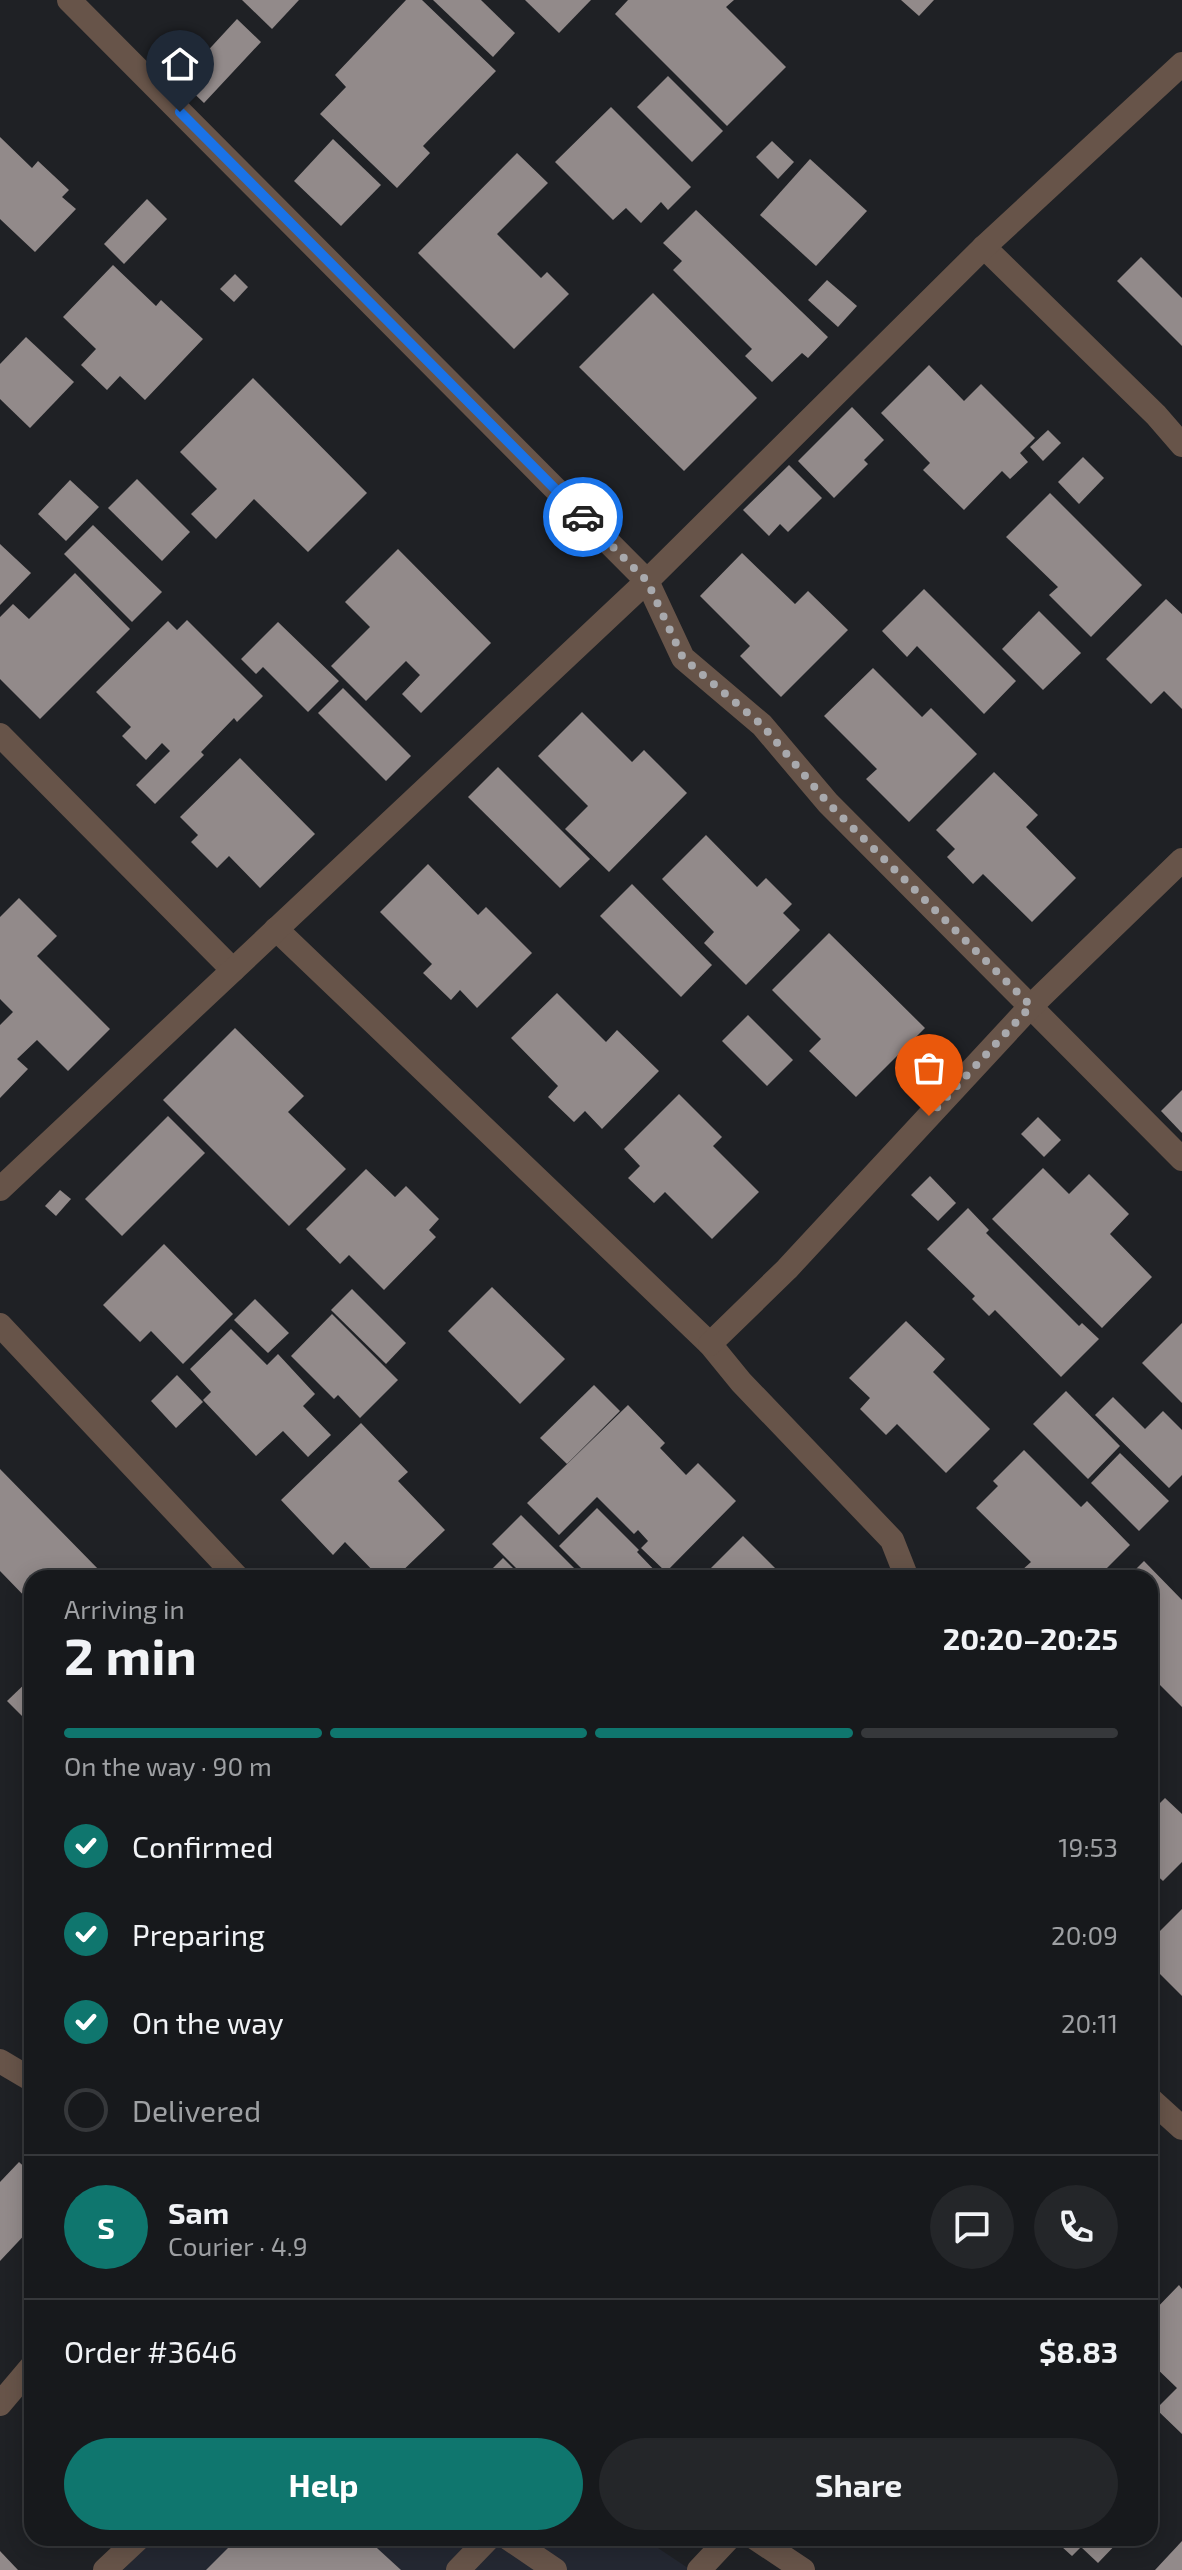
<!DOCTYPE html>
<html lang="en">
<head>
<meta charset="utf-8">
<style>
  :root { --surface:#17191c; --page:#242629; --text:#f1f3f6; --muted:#9ea0a3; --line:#36383b; --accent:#0f766e }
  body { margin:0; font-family:"Exo 2",sans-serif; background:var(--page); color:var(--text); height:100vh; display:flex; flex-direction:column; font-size:30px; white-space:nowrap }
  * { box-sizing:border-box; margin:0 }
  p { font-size:26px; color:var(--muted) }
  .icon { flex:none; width:44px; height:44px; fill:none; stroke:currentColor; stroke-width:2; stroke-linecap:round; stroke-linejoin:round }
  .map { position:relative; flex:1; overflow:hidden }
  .sheet { position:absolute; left:24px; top:1570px; width:1134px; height:976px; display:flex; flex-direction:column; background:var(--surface); border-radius:24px; box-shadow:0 4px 20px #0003,0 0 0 2px var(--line) }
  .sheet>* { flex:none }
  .pin { position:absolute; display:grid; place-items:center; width:68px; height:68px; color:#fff; margin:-82px -34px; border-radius:50% 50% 50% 0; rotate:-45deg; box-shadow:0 0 8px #0007 }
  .pin .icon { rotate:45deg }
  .courier { position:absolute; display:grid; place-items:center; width:80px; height:80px; margin:-40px; border:6px solid #1a73e8; border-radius:50%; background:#fff; color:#222; box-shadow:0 2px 10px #0007 }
  .overview em { font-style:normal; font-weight:700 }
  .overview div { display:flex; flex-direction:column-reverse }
  .overview { display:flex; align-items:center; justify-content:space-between; height:136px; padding:0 40px }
  h1 { font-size:52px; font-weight:700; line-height:60px }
  .bar { display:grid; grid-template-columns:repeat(4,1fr); gap:12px 8px; align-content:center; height:96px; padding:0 40px }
  .bar i { height:10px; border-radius:6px; background:var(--line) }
  .bar .active { background:var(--accent) }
  .bar p { grid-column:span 4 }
  .line { display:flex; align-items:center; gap:20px; padding:0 40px; border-top:2px solid var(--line) }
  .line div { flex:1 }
  .round { display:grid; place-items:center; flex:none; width:84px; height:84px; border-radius:42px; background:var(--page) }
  ol { padding:0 40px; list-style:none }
  li { display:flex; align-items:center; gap:24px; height:88px }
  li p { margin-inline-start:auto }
  li .icon { padding:8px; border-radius:50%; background:var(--accent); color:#fff; stroke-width:4 }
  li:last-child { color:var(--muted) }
  li i { width:44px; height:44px; border:4px solid var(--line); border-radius:50% }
  .cta { display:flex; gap:16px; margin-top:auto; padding:16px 40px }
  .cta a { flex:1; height:92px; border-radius:48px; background:var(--accent); color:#fff; font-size:32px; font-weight:700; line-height:92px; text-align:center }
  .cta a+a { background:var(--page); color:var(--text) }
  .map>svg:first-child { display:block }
  .built { fill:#242832 }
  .building { fill:#928a8a }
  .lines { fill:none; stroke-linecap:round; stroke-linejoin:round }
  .minor { stroke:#675449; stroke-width:24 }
  .done { stroke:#a8a9ad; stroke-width:8; stroke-dasharray:0 14.4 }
  .route { stroke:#1a73e8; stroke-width:10 }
</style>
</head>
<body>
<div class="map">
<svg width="1182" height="2570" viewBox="0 0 1182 2570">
  <rect width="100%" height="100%" fill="#1f2125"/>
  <path class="built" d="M155 2538H643L691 2570H123Z"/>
  <g class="building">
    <path d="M242 0H299L272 29Z"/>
    <path d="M406 0H422L496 71 423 146 430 153 397 188 320 114 346 87 335 75Z"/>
    <path d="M433 0H481L515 33 493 57Z"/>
    <path d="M525 0H591L559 33Z"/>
    <path d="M628 0H734L726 7 786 67 727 126 615 14Z"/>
    <path d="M901 0H934L919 16Z"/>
    <path d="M237 19 261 42 204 103 158 59 178 37 201 58Z"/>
    <path d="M668 76 723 131 692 162 637 107Z"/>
    <path d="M611 107 691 187 668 210 661 202 641 223 626 208 613 220 555 162Z"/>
    <path d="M0 137 32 168 38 161 69 190 62 197 76 209 35 252 0 219Z"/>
    <path d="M333 139 381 185 341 226 294 181Z"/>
    <path d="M772 141 794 162 778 179 756 157Z"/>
    <path d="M517 153 548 183 497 234 541 278 547 272 569 294 514 349 418 253Z"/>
    <path d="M810 159 867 211 816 266 760 215Z"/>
    <path d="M147 199 167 219 124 264 104 244Z"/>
    <path d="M696 210 828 337 808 358 802 353 772 382 745 356 752 349 673 270 682 261 663 243Z"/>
    <path d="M1141 257 1182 298V346L1117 281Z"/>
    <path d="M113 265 156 306 161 300 203 339 145 400 120 376 107 390 81 365 96 349 63 317Z"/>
    <path d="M235 274 248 287 234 302 220 289Z"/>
    <path d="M827 280 857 306 838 327 808 300Z"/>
    <path d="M653 293 757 398 684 471 579 367Z"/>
    <path d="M26 337 74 382 30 428 0 399V364Z"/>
    <path d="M929 365 964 401 981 384 1035 438 1020 453 1028 462 1010 479 1002 471 964 510 923 470 930 463 881 413Z"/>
    <path d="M253 378 367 493 308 552 254 499 216 539 191 514 217 489 180 452Z"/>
    <path d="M852 407 884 440 864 460 868 464 834 498 798 461Z"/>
    <path d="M1048 430 1061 443 1043 461 1030 447Z"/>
    <path d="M1083 457 1104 478 1079 504 1058 482Z"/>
    <path d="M789 465 822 498 788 532 780 524 769 536 743 510Z"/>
    <path d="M137 479 190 532 162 561 108 508Z"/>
    <path d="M70 480 99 507 66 541 38 514Z"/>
    <path d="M1050 493 1142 585 1091 637 1049 595 1058 587 1006 537Z"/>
    <path d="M93 525 162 592 132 622 64 554Z"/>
    <path d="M0 544 31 573 0 605Z"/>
    <path d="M398 549 491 643 421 713 402 694 420 675 406 661 366 701 331 666 370 627 345 602Z"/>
    <path d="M742 553 795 604 808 591 848 630 781 697 740 656 750 646 700 596Z"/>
    <path d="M75 573 130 629 40 719 0 679V617L13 604 29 619Z"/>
    <path d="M924 589 1016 681 984 714 917 646 907 657 882 631Z"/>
    <path d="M1166 599 1182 614V709L1164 691 1151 704 1106 659Z"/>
    <path d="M1039 611 1081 653 1043 690 1002 649Z"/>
    <path d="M187 620 263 696 237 722 234 718 201 752 204 755 155 804 136 785 170 751 162 743 146 760 122 736 131 727 96 692 168 621 177 630Z"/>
    <path d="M278 622 339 681 308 712 263 667 256 674 241 659Z"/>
    <path d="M873 668 922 717 931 708 977 754 909 822 866 779 877 769 824 716Z"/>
    <path d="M343 688 411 756 386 781 318 713Z"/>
    <path d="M582 712 632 762 644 750 687 793 609 872 565 829 588 806 538 756Z"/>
    <path d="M240 758 315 834 260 888 229 856 217 868 191 842 198 835 180 817Z"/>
    <path d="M498 767 590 859 560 888 468 797Z"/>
    <path d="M994 772 1038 815 1026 827 1076 878 1032 922 983 874 973 884 947 857 955 849 936 830Z"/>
    <path d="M706 835 757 887 766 878 792 904 783 913 800 930 746 985 704 943 714 932 662 879Z"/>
    <path d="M428 864 478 915 486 907 532 953 477 1008 460 990 451 1000 423 973 432 964 380 912Z"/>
    <path d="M632 884 712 965 681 997 600 916Z"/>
    <path d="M19 898 57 936 37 956 110 1029 68 1071 37 1040 17 1059 28 1069 0 1098V1025L13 1012 0 999V917Z"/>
    <path d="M829 933 925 1028 856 1097 809 1051 821 1039 772 990Z"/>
    <path d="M557 993 606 1042 617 1030 659 1071 602 1129 585 1111 574 1122 548 1097 558 1086 511 1038Z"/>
    <path d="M748 1015 793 1060 767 1086 722 1041Z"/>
    <path d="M235 1028 304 1096 288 1112 346 1169 289 1226 163 1100Z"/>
    <path d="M1182 1090V1133L1161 1111Z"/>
    <path d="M679 1094 722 1137 713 1146 759 1192 712 1239 665 1192 654 1203 628 1178 640 1166 624 1149Z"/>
    <path d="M168 1116 205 1153 122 1236 85 1199Z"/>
    <path d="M1038 1117 1061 1140 1044 1157 1021 1134Z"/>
    <path d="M1043 1168 1069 1194 1089 1174 1129 1214 1110 1234 1152 1277 1102 1328 992 1219Z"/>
    <path d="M366 1169 395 1197 406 1186 439 1219 429 1230 436 1237 384 1290 349 1255 340 1264 306 1229Z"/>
    <path d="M930 1176 956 1203 938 1221 911 1195Z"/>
    <path d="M60 1190 71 1199 56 1216 45 1206Z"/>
    <path d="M968 1208 989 1230 986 1233 1079 1326 1082 1323 1099 1339 1061 1377 995 1310 989 1316 972 1299 975 1296 927 1249Z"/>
    <path d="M164 1244 233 1314 183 1364 151 1331 140 1342 103 1305Z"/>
    <path d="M492 1287 565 1359 520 1404 448 1331Z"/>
    <path d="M352 1289 406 1343 386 1364 331 1310Z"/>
    <path d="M255 1299 289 1333 268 1353 234 1320Z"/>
    <path d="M332 1314 398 1380 360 1418 338 1395 334 1399 291 1356Z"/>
    <path d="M906 1321 945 1359 933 1372 990 1429 946 1473 897 1424 886 1435 860 1409 870 1398 849 1378Z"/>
    <path d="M1182 1323V1403L1142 1363Z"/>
    <path d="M231 1329 267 1365 278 1354 315 1394 303 1406 331 1435 308 1457 283 1431 256 1456 203 1400 211 1392 190 1369Z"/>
    <path d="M177 1375 203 1402 176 1428 151 1401Z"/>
    <path d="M594 1385 620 1411 567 1464 540 1438Z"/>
    <path d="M1066 1391 1120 1446 1088 1479 1033 1424Z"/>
    <path d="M1113 1397 1145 1429 1163 1411 1182 1430V1475L1169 1488 1095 1415Z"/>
    <path d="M628 1405 665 1443 660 1448 686 1475 698 1463 736 1501 666 1572 641 1548 648 1541 638 1530 634 1534 597 1497 559 1535 527 1503Z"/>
    <path d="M361 1423 408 1472 398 1481 445 1530 395 1578H380L345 1542 333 1555 281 1500Z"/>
    <path d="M1024 1450 1081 1507 1087 1501 1130 1545 1097 1578H1028L1021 1571 1031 1562 976 1508 998 1486 993 1481Z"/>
    <path d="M1120 1453 1169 1501 1139 1531 1091 1483Z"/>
    <path d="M0 1469 100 1571 92 1578H32V1604L0 1571Z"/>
    <path d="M597 1508 639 1550 637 1552 662 1578H591L559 1546Z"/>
    <path d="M521 1515 584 1578H526L492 1544Z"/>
    <path d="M743 1536 785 1578H701Z"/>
    <path d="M503 1558 523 1578H483Z"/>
    <path d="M1144 1561 1182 1600V1707L1150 1675V1578H1127Z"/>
    <path d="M32 1677V1726L7 1701Z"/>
    <path d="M1165 1798 1182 1814V1862L1163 1881 1150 1869V1813Z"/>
    <path d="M1182 1909V1996L1150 1964V1941Z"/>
    <path d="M19 2162 32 2174V2227L0 2261V2182Z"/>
    <path d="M1179 2285 1182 2289V2434L1156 2409 1177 2388 1150 2362V2315Z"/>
    <path d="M226 2538H366L401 2570H206L232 2544Z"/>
    <path d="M1052 2538H1122L1098 2563 1081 2547 1072 2556Z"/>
    <path d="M1182 2541V2570H1155Z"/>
    <path d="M0 2551 18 2570H0Z"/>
  </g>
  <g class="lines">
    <g class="minor">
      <path d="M69 0 647 581 683 658 762 725 828 803 1182 1159"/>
      <path d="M984 247 1156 415 1182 445"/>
      <path d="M0 735 233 970"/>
      <path d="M276 929 710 1344 741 1382 892 1540 907 1578"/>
      <path d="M0 1189 647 581 984 247 1182 64"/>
      <path d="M0 1325 238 1578"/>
      <path d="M710 1344 787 1269 1031 1006 1182 860"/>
      <path d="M0 2061 32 2080"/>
      <path d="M1150 2099 1182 2128"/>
      <path d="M0 2404 32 2366"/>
      <path d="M508 2538 555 2570"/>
      <path d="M755 2538 803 2570"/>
      <path d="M105 2570 139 2538"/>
      <path d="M458 2570 489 2538"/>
      <path d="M699 2570 729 2538"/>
    </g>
  </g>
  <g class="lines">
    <path class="done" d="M583 517 647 581 683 658 762 725 828 803 1031 1006 929 1116"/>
    <path class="route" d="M180 112 583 517"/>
  </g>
</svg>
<div class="pin" style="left:929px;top:1116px;background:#ea580c"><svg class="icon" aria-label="bag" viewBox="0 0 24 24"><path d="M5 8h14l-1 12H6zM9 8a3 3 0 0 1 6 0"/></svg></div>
<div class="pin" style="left:180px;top:112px;background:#1f2937"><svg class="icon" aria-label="home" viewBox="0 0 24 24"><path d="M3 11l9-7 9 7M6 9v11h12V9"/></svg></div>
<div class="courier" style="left:583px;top:517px"><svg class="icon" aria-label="car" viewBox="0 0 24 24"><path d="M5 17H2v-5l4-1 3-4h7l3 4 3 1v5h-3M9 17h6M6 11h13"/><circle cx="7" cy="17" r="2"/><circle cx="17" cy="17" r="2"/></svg></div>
<section class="sheet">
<div class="overview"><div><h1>2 min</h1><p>Arriving in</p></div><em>20:20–20:25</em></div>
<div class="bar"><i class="active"></i><i class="active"></i><i class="active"></i><i></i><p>On the way · 90 m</p></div>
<ol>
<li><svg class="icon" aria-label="check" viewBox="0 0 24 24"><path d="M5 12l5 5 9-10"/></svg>Confirmed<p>19:53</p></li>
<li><svg class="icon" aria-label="check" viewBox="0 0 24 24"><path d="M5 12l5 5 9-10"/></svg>Preparing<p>20:09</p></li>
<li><svg class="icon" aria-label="check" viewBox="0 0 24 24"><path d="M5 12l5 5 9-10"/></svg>On the way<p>20:11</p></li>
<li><i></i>Delivered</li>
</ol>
<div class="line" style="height:144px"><b class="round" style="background:var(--accent);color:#fff">S</b><div><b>Sam</b><p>Courier · 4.9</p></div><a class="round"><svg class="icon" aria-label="chat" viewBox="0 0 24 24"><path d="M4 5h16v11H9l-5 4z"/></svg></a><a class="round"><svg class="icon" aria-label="phone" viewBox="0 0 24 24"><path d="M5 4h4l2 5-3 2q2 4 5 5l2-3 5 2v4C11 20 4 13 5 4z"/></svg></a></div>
<div class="line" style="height:104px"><div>Order #3646</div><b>$8.83</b></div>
<div class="cta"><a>Help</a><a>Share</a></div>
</section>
</div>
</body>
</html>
